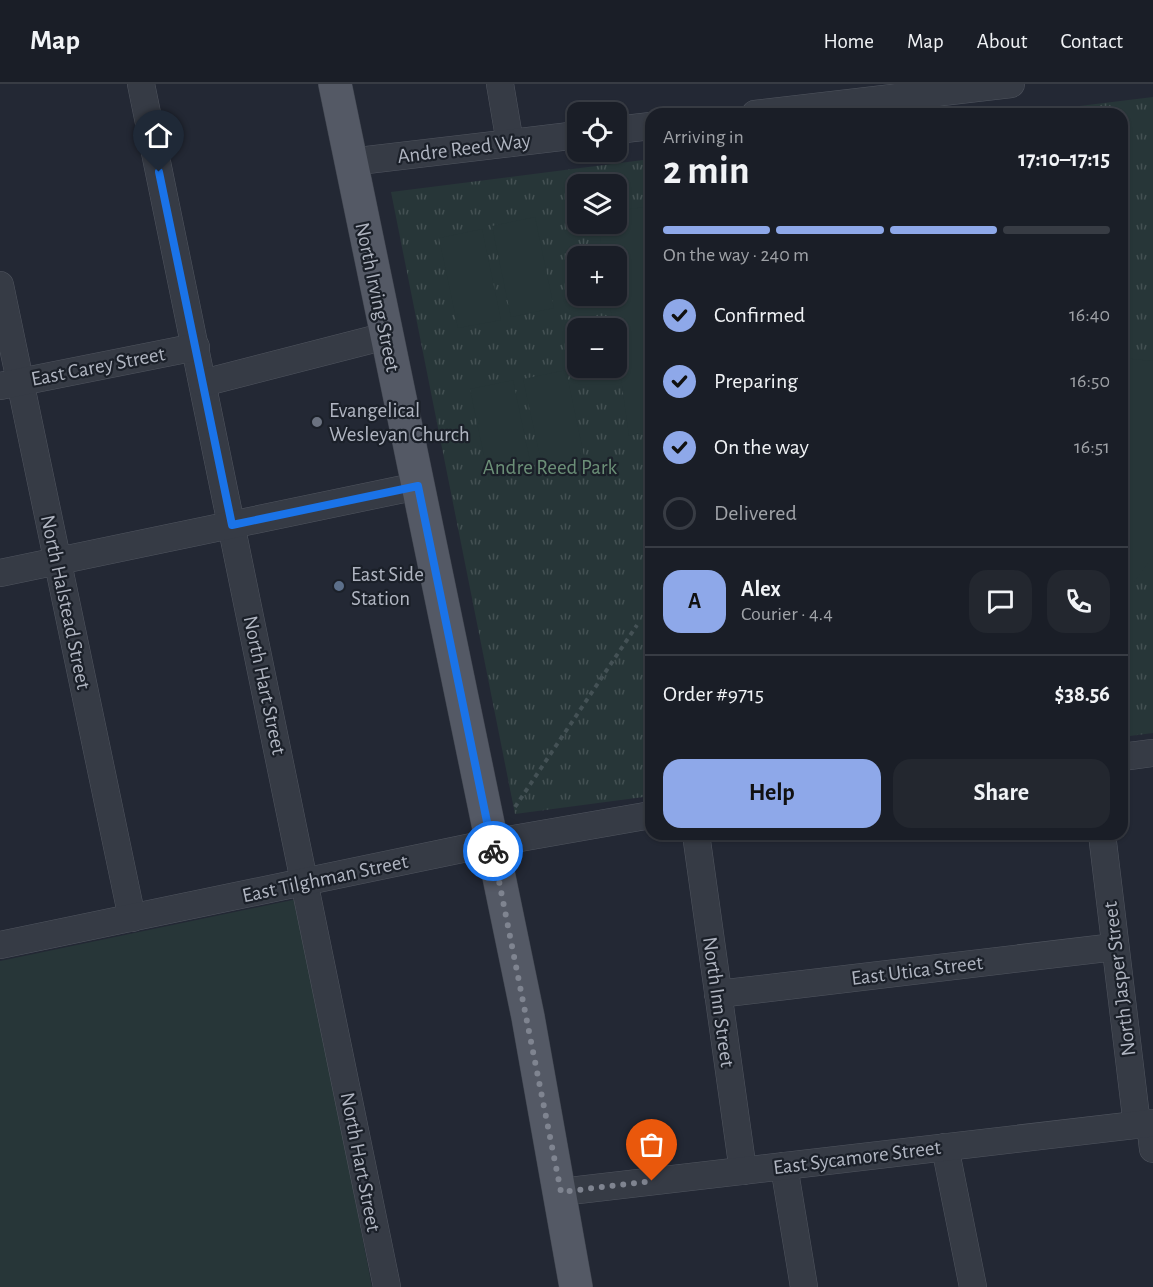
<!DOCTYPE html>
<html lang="en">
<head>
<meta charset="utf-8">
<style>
  :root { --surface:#1a1e27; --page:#23272f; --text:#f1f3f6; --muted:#9fa2a7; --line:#383c44; --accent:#8ea8e9 }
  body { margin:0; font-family:"Alegreya Sans",sans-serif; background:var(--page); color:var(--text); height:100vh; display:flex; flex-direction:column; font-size:22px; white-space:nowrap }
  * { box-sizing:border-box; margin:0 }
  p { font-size:20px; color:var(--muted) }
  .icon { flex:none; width:33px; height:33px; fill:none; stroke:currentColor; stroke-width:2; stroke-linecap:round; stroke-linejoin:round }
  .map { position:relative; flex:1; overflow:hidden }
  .drawer { position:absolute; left:645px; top:24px; width:483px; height:732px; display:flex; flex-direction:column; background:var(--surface); border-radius:18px; box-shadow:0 2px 4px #0004,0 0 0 2px var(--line) }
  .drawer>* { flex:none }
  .controls { position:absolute; left:567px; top:18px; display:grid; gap:12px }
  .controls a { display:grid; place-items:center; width:60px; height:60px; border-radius:12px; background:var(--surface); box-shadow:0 2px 4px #0004,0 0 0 2px var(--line); font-size:30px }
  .pin { position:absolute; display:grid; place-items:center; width:51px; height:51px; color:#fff; margin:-62px -26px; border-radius:50% 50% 50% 0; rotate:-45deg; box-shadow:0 0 6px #0007 }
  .pin .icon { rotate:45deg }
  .courier { position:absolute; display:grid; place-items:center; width:60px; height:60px; margin:-30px; border:4px solid #1a73e8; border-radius:50%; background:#fff; color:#222; box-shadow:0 2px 8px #0007 }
  .head em { font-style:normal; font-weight:700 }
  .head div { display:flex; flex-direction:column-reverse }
  .head { display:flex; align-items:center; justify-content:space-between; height:102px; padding:0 18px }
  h1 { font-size:39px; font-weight:700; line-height:45px }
  .bar { display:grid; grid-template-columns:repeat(4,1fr); gap:9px 6px; align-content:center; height:72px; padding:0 18px }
  .bar i { height:8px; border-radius:4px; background:var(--line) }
  .bar .active { background:var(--accent) }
  .bar p { grid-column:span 4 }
  .line { display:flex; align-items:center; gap:15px; padding:0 18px; border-top:2px solid var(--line) }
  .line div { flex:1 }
  .round { display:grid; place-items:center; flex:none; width:63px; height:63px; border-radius:18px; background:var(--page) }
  ol { padding:0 18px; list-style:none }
  li { display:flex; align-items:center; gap:18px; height:66px }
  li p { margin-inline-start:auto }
  li .icon { padding:6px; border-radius:50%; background:var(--accent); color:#111; stroke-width:4 }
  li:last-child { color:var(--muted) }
  li i { width:33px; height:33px; border:3px solid var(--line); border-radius:50% }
  .button { display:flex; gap:12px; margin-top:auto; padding:12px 18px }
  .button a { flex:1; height:69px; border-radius:18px; background:var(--accent); color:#111; font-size:24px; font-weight:700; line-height:69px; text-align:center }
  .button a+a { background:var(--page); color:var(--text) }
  header { display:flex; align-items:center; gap:36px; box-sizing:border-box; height:84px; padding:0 30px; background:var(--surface); border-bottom:2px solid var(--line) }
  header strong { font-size:28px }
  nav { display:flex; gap:33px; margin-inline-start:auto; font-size:21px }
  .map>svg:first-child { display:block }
  .grass { fill:url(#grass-tufts); fill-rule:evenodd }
  .garden { fill:#273638 }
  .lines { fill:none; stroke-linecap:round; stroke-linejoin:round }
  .minor-casing { stroke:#50555f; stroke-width:28 }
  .major-casing { stroke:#3f444e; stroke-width:34 }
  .path { stroke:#445155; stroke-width:4; stroke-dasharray:4.5 4.5; stroke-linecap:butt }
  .minor { stroke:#363b45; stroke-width:27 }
  .major { stroke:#545965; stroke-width:33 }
  .done { stroke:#7f8490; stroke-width:6; stroke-dasharray:0 10.8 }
  .route { stroke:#1a73e8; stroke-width:8 }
  .worship-dot { fill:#6b7280; stroke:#1b2029; stroke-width:2 }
  .service-dot { fill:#5c6f8a; stroke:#1b2029; stroke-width:2 }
  .labels { text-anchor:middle; stroke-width:4.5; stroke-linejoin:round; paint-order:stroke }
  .street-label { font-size:21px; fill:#b0b5c1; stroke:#1b2029 }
  .poi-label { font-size:21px; fill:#b0b5c1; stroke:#1b2029; text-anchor:start }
  .park-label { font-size:21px; fill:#6b8f77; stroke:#1b2029 }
</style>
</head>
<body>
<header>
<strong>Map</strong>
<nav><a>Home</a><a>Map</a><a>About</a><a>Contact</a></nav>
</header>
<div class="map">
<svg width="1153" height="1203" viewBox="0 0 1153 1203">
  <defs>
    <pattern id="grass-tufts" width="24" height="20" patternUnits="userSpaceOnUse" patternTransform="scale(1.5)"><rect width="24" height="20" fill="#273638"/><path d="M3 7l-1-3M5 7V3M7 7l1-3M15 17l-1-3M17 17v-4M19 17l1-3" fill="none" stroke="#445153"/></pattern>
  </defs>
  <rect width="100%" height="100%" fill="#232834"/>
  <g class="grass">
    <path d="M1153 13V649L1122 653V30H1014Z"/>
    <path d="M651 75V712L515 730 391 108ZM578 100H616V140H578ZM578 172H616V212H578ZM578 244H616V284H578Z"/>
  </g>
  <g class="garden">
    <path d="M651 122V347L629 352 617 265 616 244H613L609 212H616V172H603L598 140H616L617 127Z"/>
    <path d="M535 133 554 224 511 233 492 142Z"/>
    <path d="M482 145 501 236 458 244 439 154Z"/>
    <path d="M1122 274 1153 277V472L1129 505 1122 500Z"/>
    <path d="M566 286 585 377 543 386 523 295Z"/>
    <path d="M513 296 532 387 489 396 470 305Z"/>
    <path d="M297 815 372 1203H0V877Z"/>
  </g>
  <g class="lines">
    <defs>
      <g id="minor">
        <path d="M141 0 387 1203"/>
        <path d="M500 0 510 59"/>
        <path d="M755 30 1011 0"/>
        <path d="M616 46 651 42"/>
        <path d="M350 78 578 51"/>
        <path d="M0 201 132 834"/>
        <path d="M203 299 386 252"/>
        <path d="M0 302 196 263"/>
        <path d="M0 489 418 402"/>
        <path d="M1122 673 1153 669"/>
        <path d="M696 750 743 1087"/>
        <path d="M1102 750 1137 1041"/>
        <path d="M0 861 491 759 651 731"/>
        <path d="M718 910 1115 863"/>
        <path d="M1150 1039 1153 1065"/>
        <path d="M945 1063 973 1203"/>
        <path d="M784 1082 804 1203"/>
        <path d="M561 1108 1153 1039"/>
      </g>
      <path id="major" d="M335 0 528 933 576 1203"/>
    </defs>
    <use href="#minor" class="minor-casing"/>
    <use href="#major" class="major-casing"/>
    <path class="path" d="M515 723 637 541"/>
    <use href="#minor" class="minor"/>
    <use href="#major" class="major"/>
  </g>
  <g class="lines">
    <path class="done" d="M493 767 561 1108 652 1097"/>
    <path class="route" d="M159 88 232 441 418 402 493 767"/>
  </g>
  <circle class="worship-dot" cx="317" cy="338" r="6"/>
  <circle class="service-dot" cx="339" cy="502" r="6"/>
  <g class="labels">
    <g class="street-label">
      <text transform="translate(464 64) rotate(-7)" y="7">Andre Reed Way</text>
      <text transform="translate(378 213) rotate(78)" y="7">North Irving Street</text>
      <text transform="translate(98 282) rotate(-11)" y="7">East Carey Street</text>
      <text transform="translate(66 518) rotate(78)" y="7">North Halstead Street</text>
      <text transform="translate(265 601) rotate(78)" y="7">North Hart Street</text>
      <text transform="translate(325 794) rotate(-12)" y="7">East Tilghman Street</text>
      <text transform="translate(917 886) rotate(-7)" y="7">East Utica Street</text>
      <text transform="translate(1119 895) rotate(-97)" y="7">North Jasper Street</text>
      <text transform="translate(719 918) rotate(82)" y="7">North Inn Street</text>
      <text transform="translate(857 1073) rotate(-7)" y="7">East Sycamore Street</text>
      <text transform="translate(361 1078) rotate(79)" y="7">North Hart Street</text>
    </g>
    <g class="poi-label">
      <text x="329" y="333">Evangelical<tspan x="329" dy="24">Wesleyan Church</tspan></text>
      <text x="351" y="497">East Side<tspan x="351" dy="24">Station</tspan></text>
    </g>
    <g class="park-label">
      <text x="550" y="390">Andre Reed Park</text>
    </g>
  </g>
</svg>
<div class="controls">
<a><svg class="icon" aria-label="locate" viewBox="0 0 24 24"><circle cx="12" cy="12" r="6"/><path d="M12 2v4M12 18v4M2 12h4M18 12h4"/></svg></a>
<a><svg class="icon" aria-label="layers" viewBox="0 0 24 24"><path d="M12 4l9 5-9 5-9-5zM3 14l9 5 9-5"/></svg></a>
<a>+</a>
<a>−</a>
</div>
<div class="pin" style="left:652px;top:1097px;background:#ea580c"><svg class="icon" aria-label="bag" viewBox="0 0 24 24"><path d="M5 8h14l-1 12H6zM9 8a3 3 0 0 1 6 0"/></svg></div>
<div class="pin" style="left:159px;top:88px;background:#1f2937"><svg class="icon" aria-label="home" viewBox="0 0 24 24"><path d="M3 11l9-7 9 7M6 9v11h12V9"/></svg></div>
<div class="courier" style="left:493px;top:767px"><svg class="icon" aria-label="bike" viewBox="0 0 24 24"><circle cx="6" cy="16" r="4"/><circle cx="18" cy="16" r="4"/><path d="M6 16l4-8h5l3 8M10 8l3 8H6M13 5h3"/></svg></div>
<section class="drawer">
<div class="head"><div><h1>2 min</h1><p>Arriving in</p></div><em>17:10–17:15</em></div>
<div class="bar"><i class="active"></i><i class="active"></i><i class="active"></i><i></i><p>On the way · 240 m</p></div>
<ol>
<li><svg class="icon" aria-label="check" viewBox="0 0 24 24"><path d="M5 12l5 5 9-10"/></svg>Confirmed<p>16:40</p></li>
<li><svg class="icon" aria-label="check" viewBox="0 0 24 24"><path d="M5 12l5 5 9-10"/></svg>Preparing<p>16:50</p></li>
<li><svg class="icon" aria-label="check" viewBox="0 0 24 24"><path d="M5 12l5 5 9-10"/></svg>On the way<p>16:51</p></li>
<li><i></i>Delivered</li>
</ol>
<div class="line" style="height:108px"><b class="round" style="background:var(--accent);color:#111">A</b><div><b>Alex</b><p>Courier · 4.4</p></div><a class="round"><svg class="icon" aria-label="chat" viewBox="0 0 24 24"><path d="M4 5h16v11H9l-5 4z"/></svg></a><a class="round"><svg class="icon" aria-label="phone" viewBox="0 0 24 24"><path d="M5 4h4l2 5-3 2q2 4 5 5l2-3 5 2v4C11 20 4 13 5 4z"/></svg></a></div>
<div class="line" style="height:78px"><div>Order #9715</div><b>$38.56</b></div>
<div class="button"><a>Help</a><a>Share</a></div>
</section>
</div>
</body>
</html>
